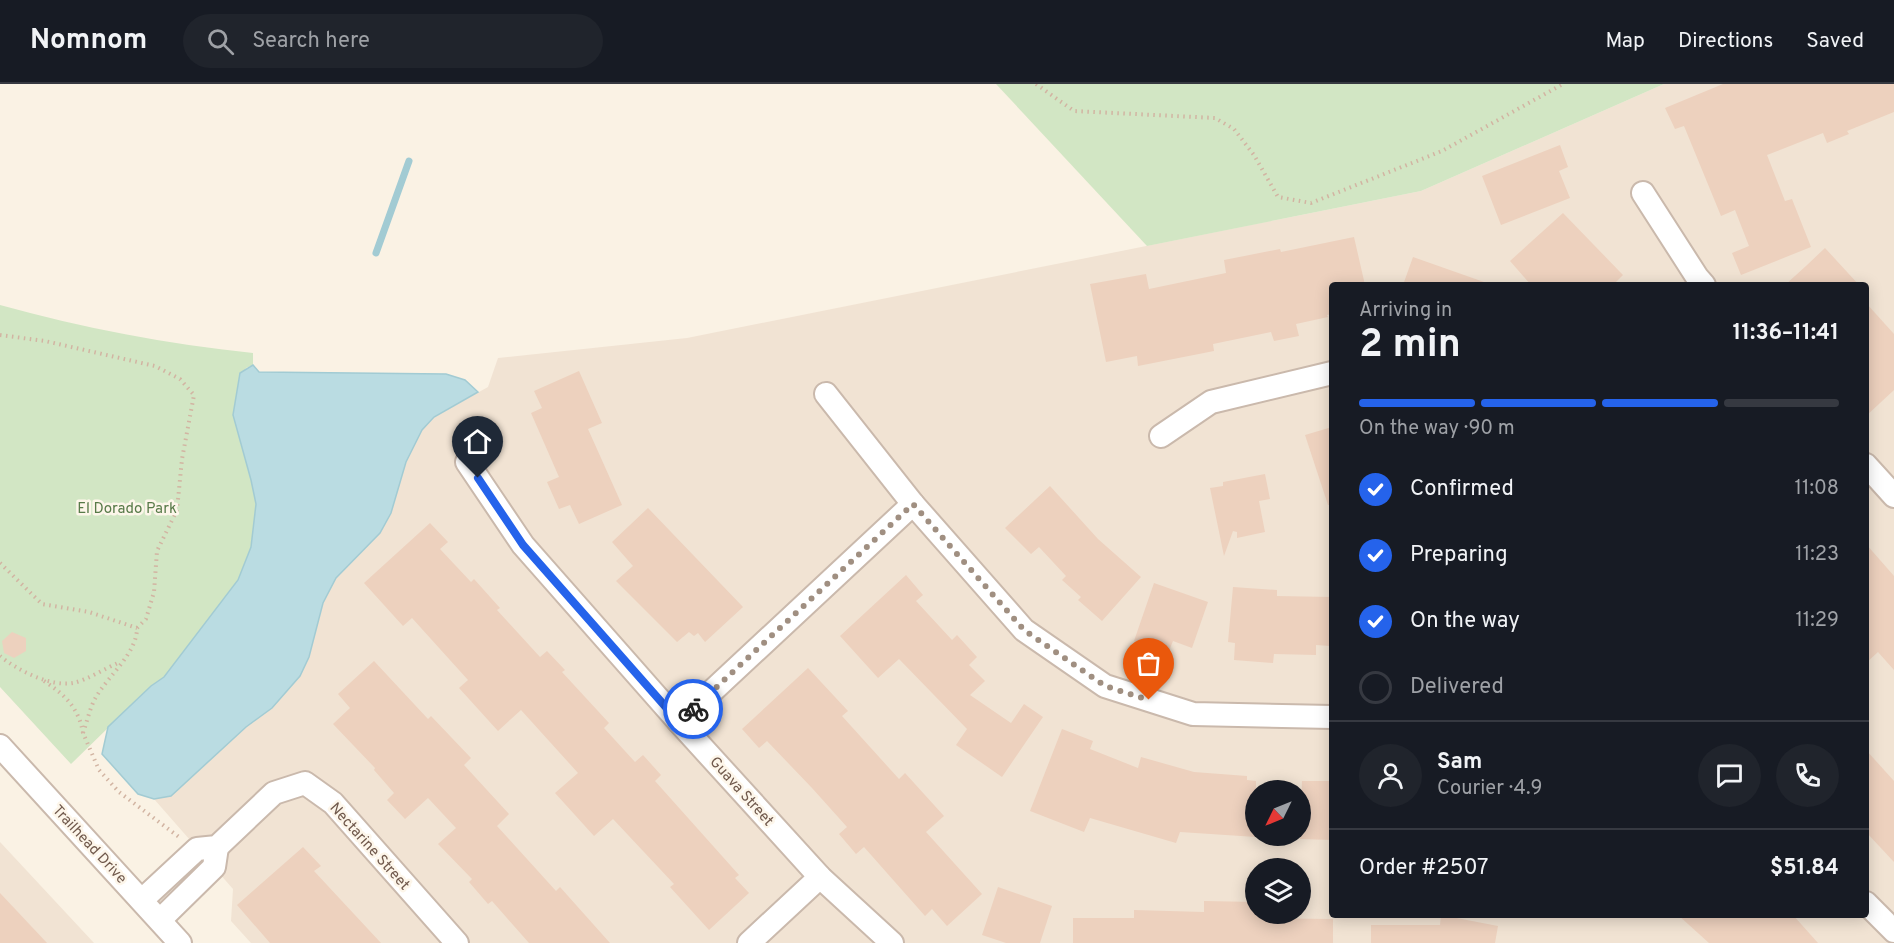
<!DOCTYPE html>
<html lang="en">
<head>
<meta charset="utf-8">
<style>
  :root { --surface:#171b24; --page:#20242c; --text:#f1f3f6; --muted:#9ea1a6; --line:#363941; --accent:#2563eb }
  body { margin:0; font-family:Overpass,sans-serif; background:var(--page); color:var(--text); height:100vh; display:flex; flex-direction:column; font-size:22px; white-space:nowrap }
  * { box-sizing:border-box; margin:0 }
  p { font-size:20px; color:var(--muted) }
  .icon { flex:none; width:33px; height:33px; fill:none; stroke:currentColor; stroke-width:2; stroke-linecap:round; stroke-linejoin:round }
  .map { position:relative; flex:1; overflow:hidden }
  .side { position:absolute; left:1329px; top:198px; width:540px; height:636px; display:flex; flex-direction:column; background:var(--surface); border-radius:6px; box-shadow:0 3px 15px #0003 }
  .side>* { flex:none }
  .needle { width:39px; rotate:227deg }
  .tools { position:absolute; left:1245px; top:696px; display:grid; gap:12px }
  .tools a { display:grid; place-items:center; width:66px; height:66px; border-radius:50%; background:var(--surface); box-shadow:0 3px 15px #0003; font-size:30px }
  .pin { position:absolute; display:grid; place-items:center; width:51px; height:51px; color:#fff; margin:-62px -26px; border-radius:50% 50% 50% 0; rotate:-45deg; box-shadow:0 0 6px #0007 }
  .pin .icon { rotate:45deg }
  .courier { position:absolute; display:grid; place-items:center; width:60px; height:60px; margin:-30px; border:4px solid #2563eb; border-radius:50%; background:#fff; color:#222; box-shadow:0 2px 8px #0007 }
  .headline em { font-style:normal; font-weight:700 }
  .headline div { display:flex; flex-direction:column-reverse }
  .headline { display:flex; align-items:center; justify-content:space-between; height:102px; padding:0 30px }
  h1 { font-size:39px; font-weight:700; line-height:45px }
  .bar { display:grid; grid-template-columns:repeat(4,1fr); gap:9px 6px; align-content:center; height:72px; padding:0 30px }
  .bar i { height:8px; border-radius:4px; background:var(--line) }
  .bar .selected { background:var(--accent) }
  .bar p { grid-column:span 4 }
  .line { display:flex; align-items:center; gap:15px; padding:0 30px; border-top:2px solid var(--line) }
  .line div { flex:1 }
  .round { display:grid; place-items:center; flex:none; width:63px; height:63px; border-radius:32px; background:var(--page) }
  ol { padding:0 30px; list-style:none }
  li { display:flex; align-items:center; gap:18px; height:66px }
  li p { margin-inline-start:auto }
  li .icon { padding:6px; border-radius:50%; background:var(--accent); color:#fff; stroke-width:4 }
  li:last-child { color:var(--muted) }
  li i { width:33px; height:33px; border:3px solid var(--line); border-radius:50% }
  header { display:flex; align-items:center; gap:36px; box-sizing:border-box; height:84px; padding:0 30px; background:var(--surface); border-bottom:2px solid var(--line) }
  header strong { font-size:28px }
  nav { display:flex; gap:33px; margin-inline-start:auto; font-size:21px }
  .search { width:420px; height:54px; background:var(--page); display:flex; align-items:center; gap:15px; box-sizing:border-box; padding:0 21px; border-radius:33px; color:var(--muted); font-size:22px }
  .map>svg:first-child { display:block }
  .residential { fill:#f1e3d3; fill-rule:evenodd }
  .green { fill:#d2e6c4 }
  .water { fill:#badce2; stroke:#a2cbd3; stroke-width:1.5 }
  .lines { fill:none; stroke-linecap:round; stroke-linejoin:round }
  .stream { stroke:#a2cbd3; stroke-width:7 }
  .building { fill:#edd1be }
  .minor-casing { stroke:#cab9ac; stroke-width:26 }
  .path { stroke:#d2b4a2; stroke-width:4; stroke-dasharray:1.5 4.5; stroke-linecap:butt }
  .minor { stroke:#fff; stroke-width:22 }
  .done { stroke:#a08f81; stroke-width:6; stroke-dasharray:0 10.8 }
  .route { stroke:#2563eb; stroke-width:8 }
  .labels { text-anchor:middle; stroke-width:5; stroke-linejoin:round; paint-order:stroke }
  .park-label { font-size:15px; fill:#577a48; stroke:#fdf6ea }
  .street-label { font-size:15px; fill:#70594c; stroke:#fdf6ea }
</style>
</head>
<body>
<header>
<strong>Nomnom</strong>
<div class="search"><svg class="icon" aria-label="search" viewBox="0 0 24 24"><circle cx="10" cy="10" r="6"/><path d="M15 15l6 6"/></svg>Search here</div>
<nav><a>Map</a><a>Directions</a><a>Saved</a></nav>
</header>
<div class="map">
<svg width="1894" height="859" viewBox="0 0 1894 859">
  <rect width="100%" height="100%" fill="#faf2e4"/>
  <g class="residential">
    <path d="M1664 0H1894V859H251L231 837 233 805 154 715 171 711 246 642 272 624 309 573 323 519 336 494 380 449 391 429 406 378 422 346 434 333 488 303 498 274 687 254 1421 107ZM1332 201H1866V831H1332ZM1256 706H1300V752H1256ZM1256 784H1300V830H1256Z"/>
    <path d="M0 758 94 859H0Z"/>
  </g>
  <g class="green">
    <path d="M996 0H1664L1421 107 1147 162Z"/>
    <path d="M0 221C83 244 167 260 253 269V281L246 284 233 331 251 396 256 420 251 463 238 496 164 593 151 602 71 680 0 603Z"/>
  </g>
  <path class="water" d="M253 281 259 288 446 290 465 296 478 308 434 333 422 346 406 378 391 429 380 449 336 494 323 519 309 573 300 592 272 624 246 643 171 712 154 715 138 710 102 670 108 643 151 602 164 593 238 496 251 463 256 420 251 396 233 331 240 289Z"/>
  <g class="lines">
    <path class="stream" d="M376 169 409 77"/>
  </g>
  <g class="building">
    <path d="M1723 0H1894V28L1847 47 1849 50 1827 59 1823 49 1767 71 1785 117 1792 115 1811 163 1741 191 1732 169 1749 162 1735 126 1721 132 1684 42 1675 45 1665 24Z"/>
    <path d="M1560 61 1568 83 1559 87 1570 114 1501 141 1482 92Z"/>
    <path d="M1563 129 1623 191 1613 201H1531L1510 177Z"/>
    <path d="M1354 153 1365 201H1332V230L1327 231 1328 233 1296 240 1299 252 1274 257 1271 248 1213 260 1214 267 1138 282 1137 272 1106 278 1090 200 1146 190 1149 205 1226 189 1224 176 1280 165 1281 168Z"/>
    <path d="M1825 164 1859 201H1785L1806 182Z"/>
    <path d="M1413 173 1484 198 1483 201H1403Z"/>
    <path d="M1866 219 1894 250V306L1866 332Z"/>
    <path d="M579 287 602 339 588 345 622 421 579 440 570 421 559 425 547 398 559 393 531 329 542 324 534 307Z"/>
    <path d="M1332 343V421H1328L1305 351Z"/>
    <path d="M1265 390 1270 415 1259 417 1265 448 1237 454V448L1233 447 1224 472 1210 404 1223 402V398Z"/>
    <path d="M1050 402 1098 455 1141 493 1102 537 1078 516 1081 513 1062 496 1066 492 1039 463 1031 470 1005 444Z"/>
    <path d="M648 424 743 523 705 558 698 549 694 552 689 548 677 558 616 497 633 482 612 458Z"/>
    <path d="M430 439 448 458 440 465 471 498 474 495 500 524 497 526 540 573 547 567 565 586 562 588 609 639 604 644 635 678 643 671 661 691 655 697 739 791 735 794 749 809 709 846 670 803 674 800 613 735 594 752 555 709 578 689 521 626 498 647 459 604 468 596 412 534 403 542 364 499Z"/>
    <path d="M1866 460 1894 492V586L1878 568 1866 579Z"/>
    <path d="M906 491 923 511 916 517 952 556 957 551 977 573 969 581 985 597 970 611 1011 639 1024 620 1043 633 1002 693 956 661 967 645 899 575 878 594 840 552Z"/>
    <path d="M1154 499 1208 518 1192 564 1173 557 1168 569 1134 557Z"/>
    <path d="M1233 503 1277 506V512L1332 513V558L1330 557V562L1316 561V571L1274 570 1273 579 1234 576 1235 559 1228 558Z"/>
    <path d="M12 548 26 554V567L14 574 4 569 2 557Z"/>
    <path d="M374 577 428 635 431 632 471 674 464 681 509 730 497 742 556 807 560 803 610 859H529L492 817 488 820 469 798 472 795 438 760 456 744 428 714 405 735 387 716 394 709 374 686 375 684 333 640 350 624 338 610Z"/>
    <path d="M808 584 848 627 842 632 899 695 905 689 944 732 926 748 982 810 947 842 932 825 925 832 864 763 856 770 839 750 847 743 812 704 767 657 759 664 742 645Z"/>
    <path d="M1062 645 1093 657 1090 665 1138 684 1141 673 1194 688 1247 692V696L1256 697V753L1180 748 1176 759 1090 734 1084 748 1030 727Z"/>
    <path d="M1866 666 1894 697V778L1866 748Z"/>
    <path d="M1302 697H1332V756L1300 755Z"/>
    <path d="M303 763 321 782 314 787 381 859H270L237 821Z"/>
    <path d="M998 803 1052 822 1040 859H1006L982 851Z"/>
    <path d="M0 809 47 859H0Z"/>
    <path d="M1204 817 1256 818V830H1261V834L1333 835V859H1073V834H1134V826L1204 828Z"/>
    <path d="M1441 831 1498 842 1495 859H1371V841H1440Z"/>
    <path d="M1678 831H1793L1818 859H1709Z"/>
  </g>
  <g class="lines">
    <defs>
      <g id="minor">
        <path d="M1643 109 1697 193 1704 201"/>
        <path d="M826 310 913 420 1024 546 1105 602 1193 630 1332 633"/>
        <path d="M1161 352 1211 318 1332 289"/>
        <path d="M467 378 523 461 679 638 820 793 892 859"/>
        <path d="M1866 381 1894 412"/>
        <path d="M679 638 913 420"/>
        <path d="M0 662 180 859"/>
        <path d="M142 816 197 765 217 763 274 709 305 699 333 719 457 859"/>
        <path d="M1866 819 1894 847"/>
        <path d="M160 836 214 783 217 763"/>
        <path d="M749 859 820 793"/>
      </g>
    </defs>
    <use href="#minor" class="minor-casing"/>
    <g class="path">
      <path d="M1036 0 1074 27 1215 34 1234 45 1254 71 1278 113 1311 119 1442 67 1563 0"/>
      <path d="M0 251 45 257 155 282 180 295 194 311 182 375 177 426 157 467 154 508 146 535 137 544C137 569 109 591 96 613 90 623 87 638 83 649L99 686 119 708 179 753"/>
      <path d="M0 479 42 520 89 528 137 544"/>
      <path d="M0 572C17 586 50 603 73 599 87 596 106 584 120 578"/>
      <path d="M44 597C64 610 79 624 83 649"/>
    </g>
    <use href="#minor" class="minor"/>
  </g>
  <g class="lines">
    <path class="done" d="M693 625 913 420 1024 546 1105 602 1149 616"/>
    <path class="route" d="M478 394 523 461 679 638 693 625"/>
  </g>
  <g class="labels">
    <g class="park-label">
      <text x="127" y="429">El Dorado Park</text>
    </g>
    <g class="street-label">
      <text transform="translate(742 707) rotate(48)" y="5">Guava Street</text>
      <text transform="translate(90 760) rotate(47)" y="5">Trailhead Drive</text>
      <text transform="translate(370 762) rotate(48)" y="5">Nectarine Street</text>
    </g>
  </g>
</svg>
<div class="tools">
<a><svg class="needle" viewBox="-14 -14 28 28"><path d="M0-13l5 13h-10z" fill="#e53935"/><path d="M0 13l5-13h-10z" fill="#9ea1a6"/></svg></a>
<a><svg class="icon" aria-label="layers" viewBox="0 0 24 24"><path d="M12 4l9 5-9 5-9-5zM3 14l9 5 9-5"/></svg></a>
</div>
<div class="pin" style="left:1149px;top:616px;background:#ea580c"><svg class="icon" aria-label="bag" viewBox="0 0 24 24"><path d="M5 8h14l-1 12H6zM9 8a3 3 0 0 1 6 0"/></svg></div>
<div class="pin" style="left:478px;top:394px;background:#1f2937"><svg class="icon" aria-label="home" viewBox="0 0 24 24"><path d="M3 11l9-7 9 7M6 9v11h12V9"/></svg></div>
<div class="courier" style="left:693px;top:625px"><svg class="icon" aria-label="bike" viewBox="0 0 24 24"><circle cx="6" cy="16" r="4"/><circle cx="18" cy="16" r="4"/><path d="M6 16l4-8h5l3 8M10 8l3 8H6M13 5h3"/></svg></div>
<section class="side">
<div class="headline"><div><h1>2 min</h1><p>Arriving in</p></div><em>11:36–11:41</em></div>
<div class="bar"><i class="selected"></i><i class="selected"></i><i class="selected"></i><i></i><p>On the way · 90 m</p></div>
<ol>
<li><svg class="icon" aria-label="check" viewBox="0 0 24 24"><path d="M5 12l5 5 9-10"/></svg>Confirmed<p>11:08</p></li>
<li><svg class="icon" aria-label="check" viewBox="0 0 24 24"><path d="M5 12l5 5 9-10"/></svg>Preparing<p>11:23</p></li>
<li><svg class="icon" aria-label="check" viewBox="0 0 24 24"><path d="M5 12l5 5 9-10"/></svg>On the way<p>11:29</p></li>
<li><i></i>Delivered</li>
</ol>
<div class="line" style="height:108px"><a class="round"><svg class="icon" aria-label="person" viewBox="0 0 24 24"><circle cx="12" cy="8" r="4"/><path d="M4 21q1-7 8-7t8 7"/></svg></a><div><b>Sam</b><p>Courier · 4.9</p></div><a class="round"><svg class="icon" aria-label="chat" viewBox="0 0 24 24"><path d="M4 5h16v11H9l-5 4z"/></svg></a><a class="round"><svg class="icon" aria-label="phone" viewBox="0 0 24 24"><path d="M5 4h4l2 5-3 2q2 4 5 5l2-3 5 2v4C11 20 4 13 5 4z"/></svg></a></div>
<div class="line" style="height:78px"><div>Order #2507</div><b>$51.84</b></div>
</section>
</div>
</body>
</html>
